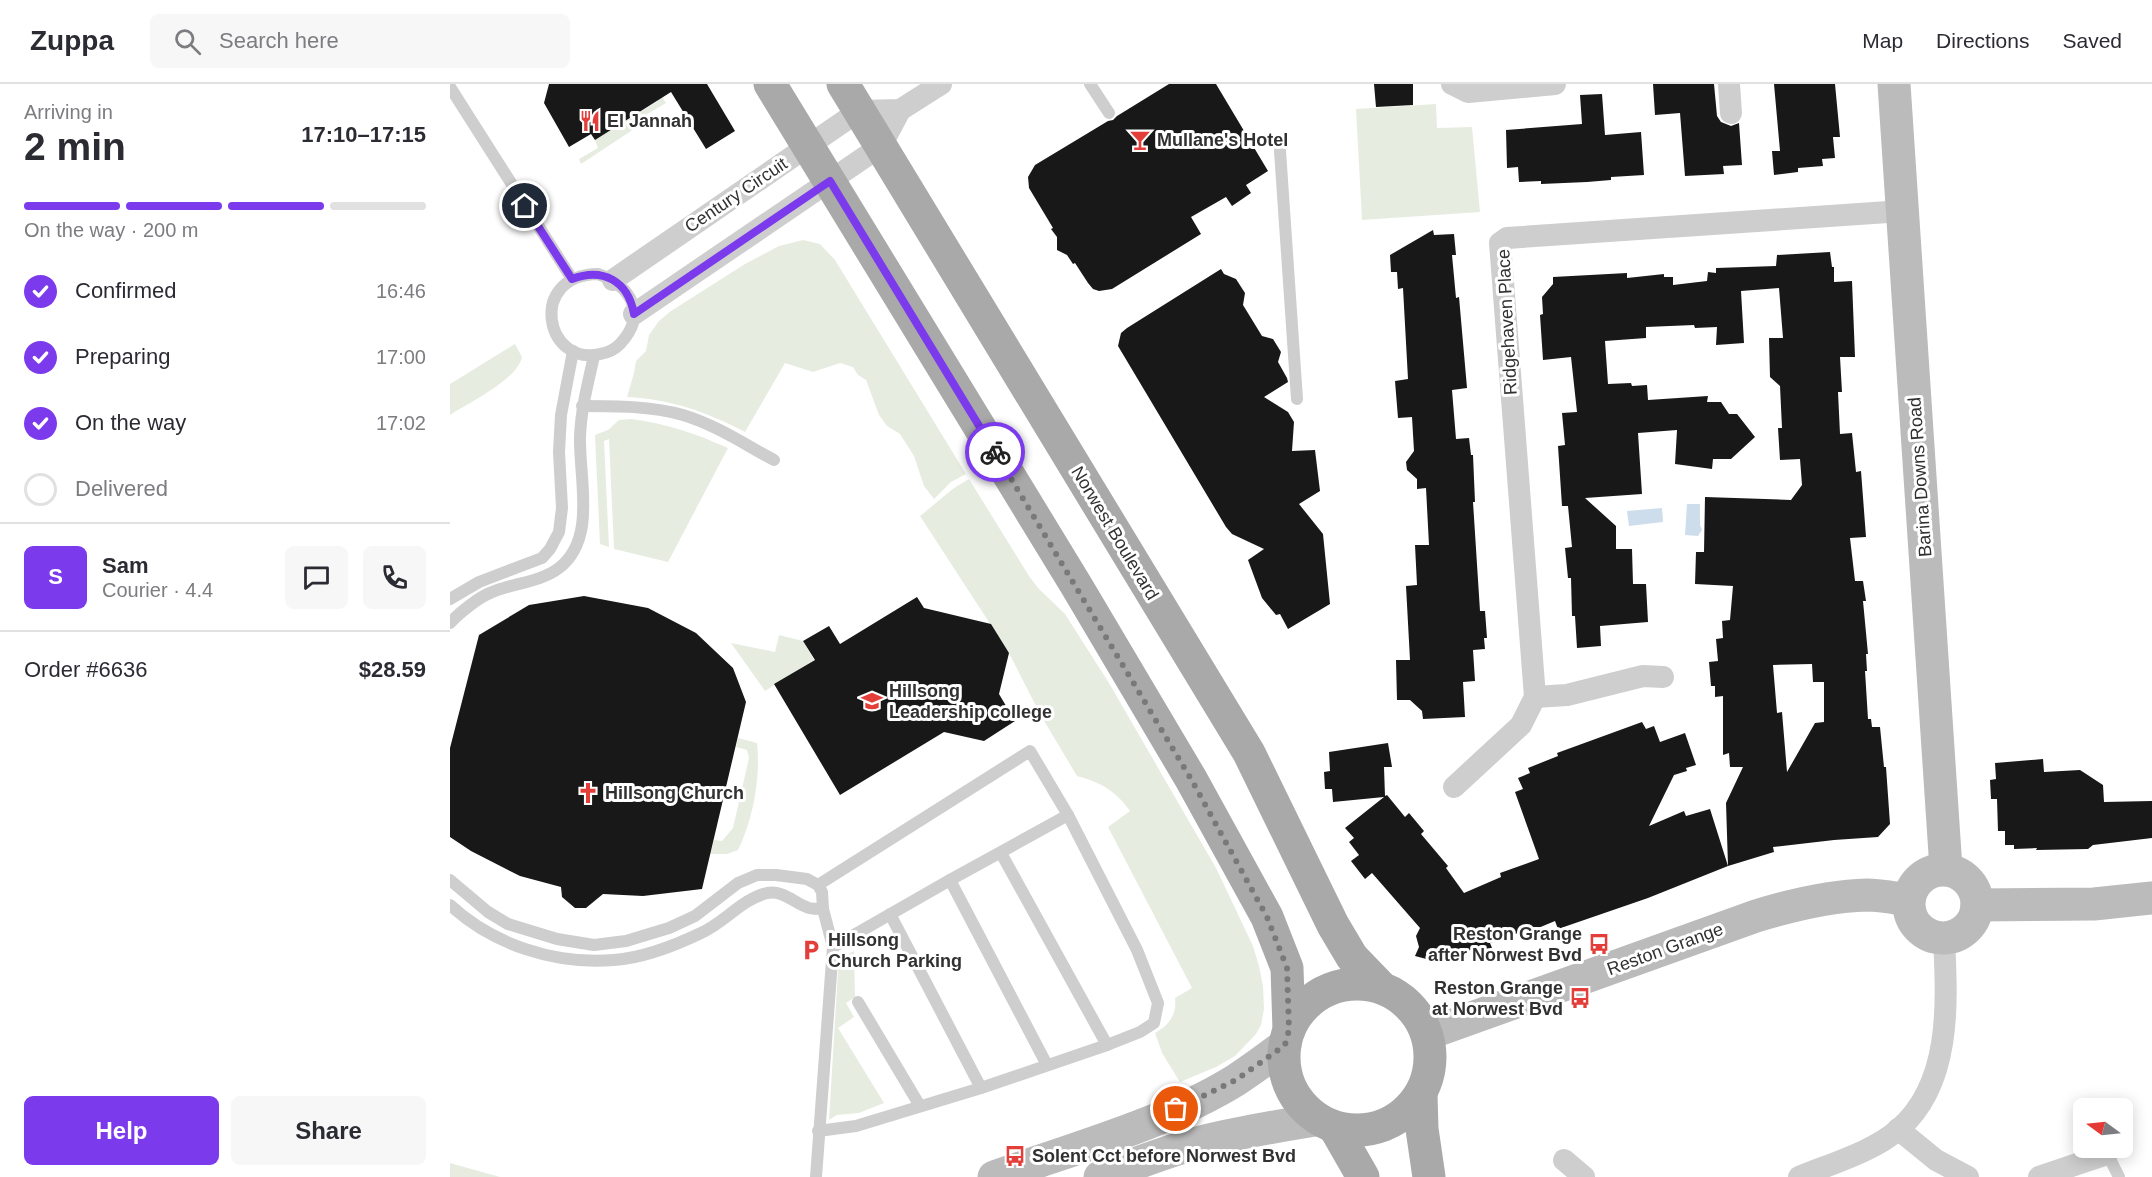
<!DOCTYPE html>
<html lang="en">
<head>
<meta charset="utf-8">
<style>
  :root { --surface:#fff; --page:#f7f7f7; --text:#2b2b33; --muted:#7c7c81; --line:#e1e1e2; --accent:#7c3aed }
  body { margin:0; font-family:Arial,sans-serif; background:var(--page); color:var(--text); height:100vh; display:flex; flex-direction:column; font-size:22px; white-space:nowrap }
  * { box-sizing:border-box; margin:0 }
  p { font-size:20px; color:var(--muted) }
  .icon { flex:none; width:33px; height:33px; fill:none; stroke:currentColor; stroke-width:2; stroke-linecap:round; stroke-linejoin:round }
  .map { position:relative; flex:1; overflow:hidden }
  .panel { display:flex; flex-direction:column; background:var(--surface); width:450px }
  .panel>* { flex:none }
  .needle { width:39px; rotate:285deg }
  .fabs { position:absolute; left:1623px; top:1014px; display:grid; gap:12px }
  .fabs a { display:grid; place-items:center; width:60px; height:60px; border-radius:9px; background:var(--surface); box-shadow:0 3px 15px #0003; font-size:30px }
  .pin { position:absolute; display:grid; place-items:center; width:51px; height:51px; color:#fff; margin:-26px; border:3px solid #fff; border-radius:50%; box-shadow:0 2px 6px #0007 }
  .courier { position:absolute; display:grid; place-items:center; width:60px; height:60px; margin:-30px; border:4px solid #7c3aed; border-radius:50%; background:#fff; color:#222; box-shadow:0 2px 8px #0007 }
  .summary em { font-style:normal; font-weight:700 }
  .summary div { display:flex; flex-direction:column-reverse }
  .summary { display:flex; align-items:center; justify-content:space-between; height:102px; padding:0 24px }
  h1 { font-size:39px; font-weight:700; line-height:45px }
  .bar { display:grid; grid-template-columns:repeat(4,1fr); gap:9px 6px; align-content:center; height:72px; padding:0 24px }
  .bar i { height:8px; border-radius:4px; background:var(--line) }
  .bar .on { background:var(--accent) }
  .bar p { grid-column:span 4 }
  .line { display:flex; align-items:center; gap:15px; padding:0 24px; border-top:2px solid var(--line) }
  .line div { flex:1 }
  .round { display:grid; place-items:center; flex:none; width:63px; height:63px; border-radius:9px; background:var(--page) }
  ol { padding:0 24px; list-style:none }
  li { display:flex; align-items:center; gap:18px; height:66px }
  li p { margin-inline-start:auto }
  li .icon { padding:6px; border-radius:50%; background:var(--accent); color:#fff; stroke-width:4 }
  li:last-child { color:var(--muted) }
  li i { width:33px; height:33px; border:3px solid var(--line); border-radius:50% }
  .button { display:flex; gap:12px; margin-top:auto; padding:12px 24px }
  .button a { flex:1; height:69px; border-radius:9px; background:var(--accent); color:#fff; font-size:24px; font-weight:700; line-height:69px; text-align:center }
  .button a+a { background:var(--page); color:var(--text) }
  header { display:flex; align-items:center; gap:36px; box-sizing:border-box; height:84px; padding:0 30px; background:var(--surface); border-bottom:2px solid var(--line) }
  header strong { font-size:28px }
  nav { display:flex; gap:33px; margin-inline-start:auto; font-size:21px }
  .search { width:420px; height:54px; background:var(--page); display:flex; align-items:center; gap:15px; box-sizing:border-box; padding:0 21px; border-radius:9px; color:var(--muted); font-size:22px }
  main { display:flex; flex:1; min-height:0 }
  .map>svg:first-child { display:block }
  .green { fill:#e6ede0 }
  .water { fill:#cdddec }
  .building { fill:#181818; fill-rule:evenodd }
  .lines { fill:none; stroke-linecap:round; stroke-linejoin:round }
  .lane { stroke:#cecece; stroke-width:12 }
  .street { stroke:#cecece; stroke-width:22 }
  .secondary { stroke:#bbb; stroke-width:33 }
  .primary { stroke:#a9a9a9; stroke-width:33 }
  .done { stroke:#797979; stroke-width:6; stroke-dasharray:0 10.8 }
  .route { stroke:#7c3aed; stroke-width:8 }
  .labels { text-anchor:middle; stroke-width:6; stroke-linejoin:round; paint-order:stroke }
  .poi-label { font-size:18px; font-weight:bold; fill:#313131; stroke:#fff; text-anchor:start }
  .street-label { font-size:18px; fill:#313131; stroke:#fff }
</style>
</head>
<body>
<header>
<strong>Zuppa</strong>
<div class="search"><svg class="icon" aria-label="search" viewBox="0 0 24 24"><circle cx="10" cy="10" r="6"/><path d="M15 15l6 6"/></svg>Search here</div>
<nav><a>Map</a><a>Directions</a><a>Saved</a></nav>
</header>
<main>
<section class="panel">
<div class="summary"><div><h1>2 min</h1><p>Arriving in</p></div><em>17:10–17:15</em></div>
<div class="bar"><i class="on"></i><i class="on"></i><i class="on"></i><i></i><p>On the way · 200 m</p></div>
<ol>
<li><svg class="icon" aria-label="check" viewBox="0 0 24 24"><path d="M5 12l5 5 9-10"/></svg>Confirmed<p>16:46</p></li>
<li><svg class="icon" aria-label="check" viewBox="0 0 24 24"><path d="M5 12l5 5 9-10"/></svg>Preparing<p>17:00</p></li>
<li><svg class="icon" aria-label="check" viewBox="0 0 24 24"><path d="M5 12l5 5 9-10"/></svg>On the way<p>17:02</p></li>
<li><i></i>Delivered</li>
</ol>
<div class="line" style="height:108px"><b class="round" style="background:var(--accent);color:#fff">S</b><div><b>Sam</b><p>Courier · 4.4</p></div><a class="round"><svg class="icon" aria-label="chat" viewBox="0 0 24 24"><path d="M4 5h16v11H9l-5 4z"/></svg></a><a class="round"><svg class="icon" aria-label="phone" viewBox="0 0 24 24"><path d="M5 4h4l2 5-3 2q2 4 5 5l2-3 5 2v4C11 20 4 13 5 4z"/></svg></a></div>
<div class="line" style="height:78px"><div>Order #6636</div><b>$28.59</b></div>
<div class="button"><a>Help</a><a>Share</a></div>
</section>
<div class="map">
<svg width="1702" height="1093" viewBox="0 0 1702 1093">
  <rect width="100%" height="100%" fill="#fff"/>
  <g class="green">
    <path d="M198 0H204L216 19 189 35 181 47 131 80 129 75 148 64 145 56 208 17Z"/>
    <path d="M986 20 987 44 1022 43 1030 128 912 136 906 25Z"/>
    <path d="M353 156 370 160 385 176 516 390 501 398 484 415 474 402 464 372 450 350 437 342 429 331 416 296 408 291 403 283 390 279 363 288 335 279 295 348C257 328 220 315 177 313L184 289 186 277 196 267 199 251 209 237 221 227 295 180 329 162Z"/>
    <path d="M65 260 72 273C68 295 19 319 0 331V300Z"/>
    <path d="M181 335C218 340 244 349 278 364L218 478 164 465 159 355 154 357 159 463 150 460 145 351 158 346 169 336Z"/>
    <path d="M519 395 579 492 588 504 615 530 659 599 766 784 803 862 809 882 813 902 814 925 811 941 806 950 785 972 766 983 730 998 712 969 705 949C719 941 727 931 725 914L742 904 658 743 680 727C666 707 650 698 627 692L590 630 559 569 470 432 504 404Z"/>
    <path d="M329 551 353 557 364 576 315 607 281 559 325 568Z"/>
    <path d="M288 654 307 659C311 692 303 736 288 766L277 770H260L264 756 272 757 283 744 299 674 297 666 286 663Z"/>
    <path d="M404 867 405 913 396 919 404 933 388 944 434 1019 409 1029 387 1031 379 1036 388 887 393 873Z"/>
    <path d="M0 1079 50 1093H0Z"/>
  </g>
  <g class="water">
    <path d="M1237 420H1250V441L1252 446 1248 452 1235 451Z"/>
    <path d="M1212 424 1213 438 1179 442 1177 427Z"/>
  </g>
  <g class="building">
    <path d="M99 0H257L285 47 256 65 221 8 145 56 141 50 119 63 94 19Z"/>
    <path d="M719 0H766L818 87 796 101 801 109 782 122 776 113 741 133 751 150 662 205 649 207 643 205 638 199 625 179 623 180 617 171 607 166V153L601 145 603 144 579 104 578 93 585 81 658 37 663 36 667 32Z"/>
    <path d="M924 0H963V21L926 23Z"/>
    <path d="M1203 0H1264L1267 32 1271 38 1281 42 1289 39 1292 81 1273 82 1274 90 1235 92 1230 29 1205 31Z"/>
    <path d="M1324 0H1385L1390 53H1383L1385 74 1372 75 1373 82 1348 84V88L1324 91 1322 67H1330Z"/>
    <path d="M1152 10 1155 51 1191 48 1194 91 1161 93V96L1137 98 1091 100V97L1069 98 1068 83 1057 84 1056 46 1132 40 1130 11Z"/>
    <path d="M983 146 984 151 1004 150 1006 171H1002L1006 214 1009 213 1017 304 1002 306 1006 355 1019 354 1021 371H1023L1025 418H1023L1030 527H1035L1037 554H1034L1035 565 1023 566 1025 597 1013 598 1015 633 973 635 972 627 960 616H947L946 576H960L956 502 967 501 965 461H979L976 404 967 405V395L957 386 956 378 964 367 962 333 948 334 945 297 958 295 953 204 948 205 947 188H941L940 171Z"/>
    <path d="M1380 168 1382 183H1384V198L1402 197 1405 273H1390L1392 308H1388L1390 350 1402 349 1406 388 1411 387 1416 453 1400 454 1405 497H1413L1416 517H1413L1418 570H1416L1417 587H1415L1418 635H1421L1422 643H1430L1434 683H1436L1440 740 1428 753 1384 756 1323 763 1324 768 1278 782 1276 719 1293 683H1280L1279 669 1273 671V612L1265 613V602H1261L1259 578 1268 577 1266 555 1273 554 1272 537 1280 536 1283 502 1245 500 1246 468H1254L1255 413 1341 416 1352 401 1350 375 1330 376 1328 344H1332L1330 302 1320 293 1319 254H1333L1329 204 1291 207 1294 259 1266 261 1267 243 1245 244 1244 241 1196 243V254L1155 257 1158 300 1181 299 1182 302 1197 301 1198 316 1258 312 1257 318H1271L1279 330H1287L1305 353 1281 375H1263L1262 385 1225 380 1227 346 1188 349 1192 410 1135 414 1166 442V465H1182L1183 500H1196L1198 538 1150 542 1151 562 1127 564 1125 532H1122L1121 494H1118L1115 464 1122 463 1118 422H1112L1108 362 1115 361 1112 329 1127 328 1121 273 1093 276 1090 231 1093 230 1092 213 1103 200V193L1177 189V194L1214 190V193H1223V201L1257 197 1258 188 1266 189V184L1326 182 1327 171ZM1362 580 1363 598H1374V638L1365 639 1337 688 1332 628 1327 629 1323 581Z"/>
    <path d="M771 185 774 190 786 195 795 209 793 221 812 252 823 255 831 268 828 278 837 294 838 298 814 313 838 328 844 338 842 367 865 366 870 407 849 420 873 450 880 520 838 545 830 530 826 531 812 514 798 476 814 465 782 450 776 443 668 262 671 249 677 244Z"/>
    <path d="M134 512 198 524 246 549 283 584 296 618 252 805 193 812 153 810 136 824H125L112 813 111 803 70 792 21 767 0 753V664L29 551 79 521Z"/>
    <path d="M467 513 474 524 541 540 559 569 549 610 565 637 534 657 494 648 390 711 324 600 365 576 353 557 379 542 390 560Z"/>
    <path d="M1192 638 1196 645 1204 642 1210 658 1235 649 1246 681 1236 684 1237 687 1224 691 1199 742 1234 727 1236 732 1260 725 1278 782 1198 814 1108 845 1105 837 1081 847 1080 845 1040 859 1042 864 1022 870 1021 866 1004 872 1002 868 984 877 965 872 969 863 966 852 970 844 922 789 915 795 901 777 909 771 899 758 904 754 895 744 934 713 883 718 882 705H875L874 688 880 687 879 668 938 659 942 683H934L935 712 937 711 955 733 959 729 974 747 971 750 998 782 996 784 1014 809 1051 793 1050 789 1089 775 1065 708 1073 705 1068 694 1080 689 1078 684 1108 672 1107 669Z"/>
    <path d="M1593 675 1594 688 1630 686 1653 701 1654 718 1702 717V754L1643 761 1638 765 1586 766 1587 764 1564 765V761H1555V747H1548L1547 715H1541L1540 696 1546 695 1545 679Z"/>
  </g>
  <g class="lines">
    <g class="lane">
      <path d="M640 0 659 29"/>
      <path d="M0 3 122 195"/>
      <path d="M830 67 847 315"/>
      <path d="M148 190C181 202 198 230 170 260 164 266 157 269 150 270 95 283 77 191 148 190Z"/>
      <path d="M132 322C166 322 201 322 233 331 266 341 294 360 324 376"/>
      <path d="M0 515 29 498 92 474 100 465 109 448 112 424 109 368 111 331 123 267"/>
      <path d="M0 539C8 530 29 513 40 509 62 499 89 499 109 484 147 455 129 395 130 353 131 325 138 299 144 272"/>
      <path d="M551 769 657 961"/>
      <path d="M0 796 38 828 58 840 107 855 144 861 176 857 219 844 245 832 288 799 307 791H326L357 795 368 801 372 808 373 825 383 863 366 1093"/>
      <path d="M500 796 597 981"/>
      <path d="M368 801 580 667 618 731 687 866 708 919 704 939 690 948 657 961 531 1004 406 1042 368 1047"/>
      <path d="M0 821C43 861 106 881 164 876 192 874 226 861 251 849 274 839 292 815 317 809 334 806 345 820 359 824 363 825 369 825 373 825"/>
      <path d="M440 830 531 1004"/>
      <path d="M383 863 500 796 618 731"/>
      <path d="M408 918 470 1022"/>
      <path d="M1655 1065 1669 1093"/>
    </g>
    <g class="street">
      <path d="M1002 0 1018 8 1105 0"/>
      <path d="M1279 0 1281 29"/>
      <path d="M163 196 409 27 450 26 491 0"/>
      <path d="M184 230 431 62 450 26"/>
      <path d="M1085 613 1117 611 1193 592 1213 593"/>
      <path d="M1004 703 1071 641 1085 613 1050 159 1057 154 1453 127"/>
      <path d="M1448 1045 1486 1076 1518 1093"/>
      <path d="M1114 1076 1134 1093"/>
      <path d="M1349 1093C1380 1080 1423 1068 1449 1045 1502 999 1497 918 1494 854"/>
      <path d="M1589 1093 1657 1070"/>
    </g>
    <g class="secondary">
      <path d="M1444 0 1496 785"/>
      <circle cx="1493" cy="820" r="34"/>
      <path d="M1527 821 1644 820 1702 814"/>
      <path d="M977 950 1306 832C1342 821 1379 812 1417 811 1430 811 1445 814 1459 816"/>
      <path d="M544 1093C622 1065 717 1039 786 996 803 985 819 973 835 961"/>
      <path d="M650 1093C685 1080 719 1066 755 1057 792 1048 828 1042 865 1036"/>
    </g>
    <g class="primary">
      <path d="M320 0 626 501 741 695 817 833 837 884 839 946"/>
      <path d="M393 0 799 669 883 841 902 873 929 901"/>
      <circle cx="907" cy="973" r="73"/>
      <path d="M971 1011 972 1045 979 1093"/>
      <path d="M885 1044 913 1093"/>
    </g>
  </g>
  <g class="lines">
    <path class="done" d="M545 368 741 695 817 833 837 884 839 946 835 961 786 996 726 1025"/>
    <path class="route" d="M75 122 122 195C153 183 178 197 184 230L380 97 545 368"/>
  </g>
  <defs>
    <symbol id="restaurant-bare" viewBox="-9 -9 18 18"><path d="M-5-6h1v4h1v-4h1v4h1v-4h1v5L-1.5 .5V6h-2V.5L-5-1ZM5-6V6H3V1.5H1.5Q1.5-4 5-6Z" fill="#e33e39" stroke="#fff" stroke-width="2.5" paint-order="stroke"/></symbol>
    <symbol id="bar-bare" viewBox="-9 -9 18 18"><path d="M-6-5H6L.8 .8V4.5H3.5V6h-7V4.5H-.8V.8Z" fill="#e33e39" stroke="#fff" stroke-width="2.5" paint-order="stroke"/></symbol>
    <symbol id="school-bare" viewBox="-9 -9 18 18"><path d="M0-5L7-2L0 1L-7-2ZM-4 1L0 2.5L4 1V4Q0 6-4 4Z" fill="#e33e39" stroke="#fff" stroke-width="2.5" paint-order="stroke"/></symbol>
    <symbol id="church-bare" viewBox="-9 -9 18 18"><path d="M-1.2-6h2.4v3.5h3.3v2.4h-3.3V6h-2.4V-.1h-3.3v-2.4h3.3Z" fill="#e33e39" stroke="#fff" stroke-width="2.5" paint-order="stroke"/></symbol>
    <symbol id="bus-bare" viewBox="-9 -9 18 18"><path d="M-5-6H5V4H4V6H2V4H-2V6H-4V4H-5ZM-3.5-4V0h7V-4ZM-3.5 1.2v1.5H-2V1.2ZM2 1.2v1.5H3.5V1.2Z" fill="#e33e39" stroke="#fff" stroke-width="2.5" paint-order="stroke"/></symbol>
    <symbol id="parking-bare" viewBox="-9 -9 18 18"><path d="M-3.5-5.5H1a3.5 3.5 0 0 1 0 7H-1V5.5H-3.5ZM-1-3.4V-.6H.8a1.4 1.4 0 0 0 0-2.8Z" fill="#e33e39" stroke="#fff" stroke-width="2.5" paint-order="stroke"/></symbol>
  </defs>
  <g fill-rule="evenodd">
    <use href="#restaurant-bare" x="125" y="22" width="30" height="30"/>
    <use href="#bar-bare" x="675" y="41" width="30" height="30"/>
    <use href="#school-bare" x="407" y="602" width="30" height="30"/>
    <use href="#church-bare" x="123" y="694" width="30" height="30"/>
    <use href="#bus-bare" x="1134" y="845" width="30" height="30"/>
    <use href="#parking-bare" x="346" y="851" width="30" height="30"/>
    <use href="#bus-bare" x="1115" y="899" width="30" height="30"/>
    <use href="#bus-bare" x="550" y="1057" width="30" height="30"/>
  </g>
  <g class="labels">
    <g class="poi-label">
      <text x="157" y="43">El Jannah</text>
      <text x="707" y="62">Mullane's Hotel</text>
      <text x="439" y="613">Hillsong<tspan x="439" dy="21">Leadership college</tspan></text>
      <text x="155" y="715">Hillsong Church</text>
      <text x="1132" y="856" text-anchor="end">Reston Grange<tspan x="1132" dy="21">after Norwest Bvd</tspan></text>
      <text x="378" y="862">Hillsong<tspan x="378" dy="21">Church Parking</tspan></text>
      <text x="1113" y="910" text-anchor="end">Reston Grange<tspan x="1113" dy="21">at Norwest Bvd</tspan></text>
      <text x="582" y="1078">Solent Cct before Norwest Bvd</text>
    </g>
    <g class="street-label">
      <text transform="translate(286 111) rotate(-34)" y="6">Century Circuit</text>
      <text transform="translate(1057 238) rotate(-93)" y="6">Ridgehaven Place</text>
      <text transform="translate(1470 393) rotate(-94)" y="6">Barina Downs Road</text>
      <text transform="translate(665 449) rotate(59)" y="6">Norwest Boulevard</text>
      <text transform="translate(1215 865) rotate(-20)" y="6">Reston Grange</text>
    </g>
  </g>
</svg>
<div class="fabs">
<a><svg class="needle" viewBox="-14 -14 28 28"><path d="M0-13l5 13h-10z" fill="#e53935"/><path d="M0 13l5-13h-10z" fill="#7c7c81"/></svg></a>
</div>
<div class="pin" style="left:726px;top:1025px;background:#ea580c"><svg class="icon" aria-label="bag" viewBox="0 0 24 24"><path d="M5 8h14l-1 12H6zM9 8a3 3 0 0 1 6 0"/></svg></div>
<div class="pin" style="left:75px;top:122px;background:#1f2937"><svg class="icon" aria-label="home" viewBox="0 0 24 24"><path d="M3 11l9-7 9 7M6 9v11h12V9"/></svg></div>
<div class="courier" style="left:545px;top:368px"><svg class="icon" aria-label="bike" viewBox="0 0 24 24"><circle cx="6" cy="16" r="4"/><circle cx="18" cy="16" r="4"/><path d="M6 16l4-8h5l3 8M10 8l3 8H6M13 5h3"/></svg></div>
</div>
</main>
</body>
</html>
